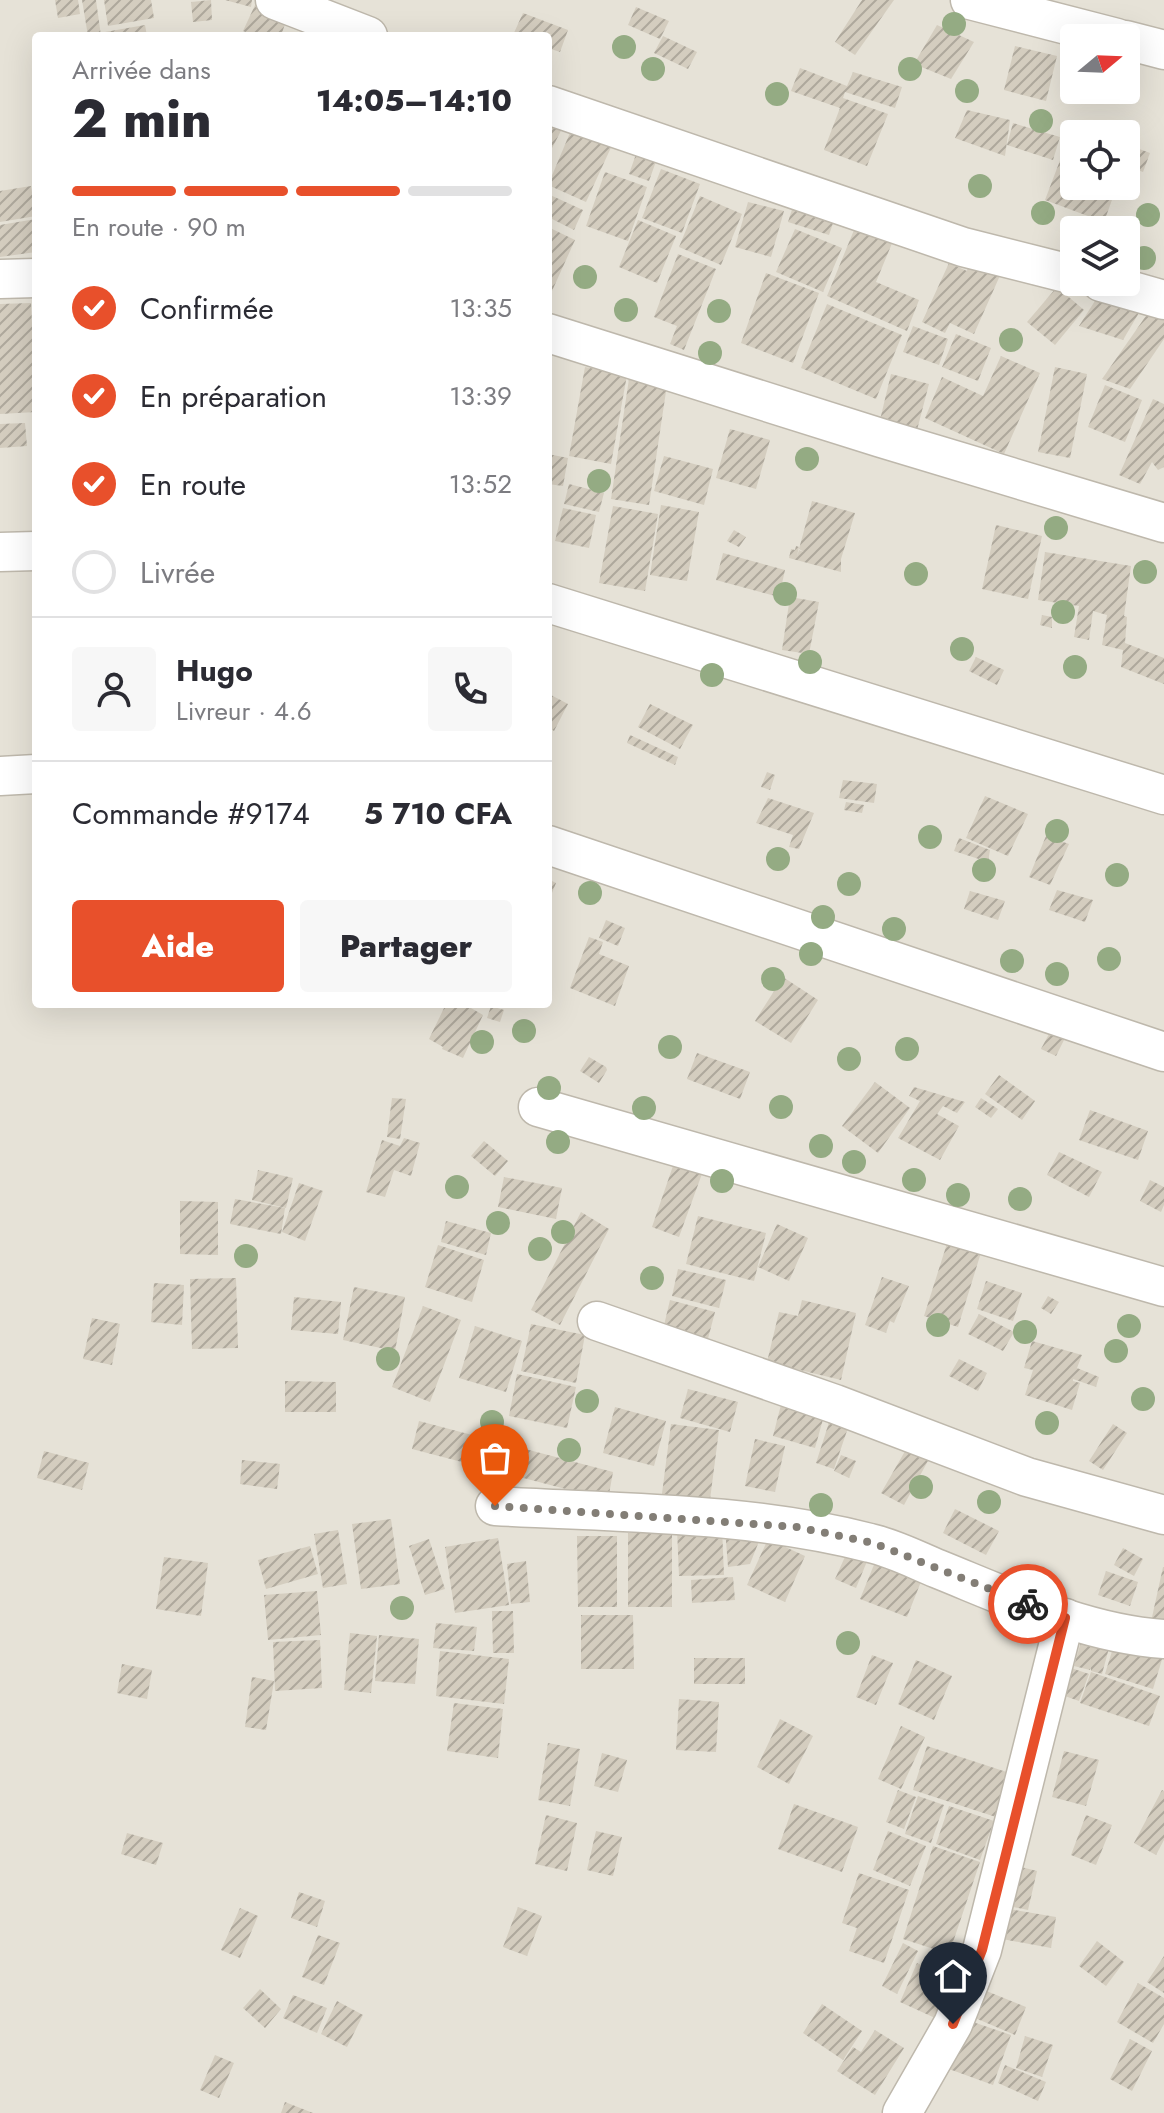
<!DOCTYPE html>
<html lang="fr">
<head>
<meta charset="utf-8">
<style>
  :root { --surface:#fff; --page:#f7f7f7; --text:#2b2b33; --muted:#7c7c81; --line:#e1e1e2; --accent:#e8502b }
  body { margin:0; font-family:Jost,sans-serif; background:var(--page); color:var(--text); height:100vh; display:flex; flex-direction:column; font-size:30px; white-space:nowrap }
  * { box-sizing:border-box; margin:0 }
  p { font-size:26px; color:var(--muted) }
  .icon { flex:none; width:44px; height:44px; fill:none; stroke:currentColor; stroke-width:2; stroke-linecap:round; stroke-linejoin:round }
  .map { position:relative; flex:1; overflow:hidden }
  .panel { position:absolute; left:32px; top:32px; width:520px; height:976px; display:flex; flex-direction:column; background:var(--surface); border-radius:8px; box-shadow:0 8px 32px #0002 }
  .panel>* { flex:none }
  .needle { width:52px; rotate:71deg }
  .buttons { position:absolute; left:1060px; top:24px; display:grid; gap:16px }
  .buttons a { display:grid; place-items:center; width:80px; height:80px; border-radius:8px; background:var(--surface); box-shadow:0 8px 32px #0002; font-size:40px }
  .pin { position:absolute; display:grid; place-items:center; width:68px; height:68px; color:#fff; margin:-82px -34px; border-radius:50% 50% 50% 0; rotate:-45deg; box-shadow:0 0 8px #0007 }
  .pin .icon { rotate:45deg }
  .courier { position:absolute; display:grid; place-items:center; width:80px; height:80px; margin:-40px; border:6px solid #e8502b; border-radius:50%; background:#fff; color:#222; box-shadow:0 2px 10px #0007 }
  .head em { font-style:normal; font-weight:800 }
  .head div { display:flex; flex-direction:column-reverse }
  .head { display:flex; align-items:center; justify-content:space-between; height:136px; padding:0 40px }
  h1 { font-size:52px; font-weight:800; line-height:60px }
  .bar { display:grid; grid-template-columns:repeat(4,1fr); gap:12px 8px; align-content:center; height:96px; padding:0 40px }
  .bar i { height:10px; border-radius:6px; background:var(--line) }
  .bar .current { background:var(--accent) }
  .bar p { grid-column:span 4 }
  .line { display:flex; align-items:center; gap:20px; padding:0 40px; border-top:2px solid var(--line) }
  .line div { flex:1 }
  .round { display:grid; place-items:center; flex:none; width:84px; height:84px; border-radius:8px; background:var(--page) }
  ol { padding:0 40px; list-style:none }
  li { display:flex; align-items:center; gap:24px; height:88px }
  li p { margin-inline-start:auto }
  li .icon { padding:8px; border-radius:50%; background:var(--accent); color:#fff; stroke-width:4 }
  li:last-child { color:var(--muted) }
  li i { width:44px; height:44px; border:4px solid var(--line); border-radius:50% }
  .action { display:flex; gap:16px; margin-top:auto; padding:16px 40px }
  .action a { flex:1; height:92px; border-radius:8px; background:var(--accent); color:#fff; font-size:32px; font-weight:800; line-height:92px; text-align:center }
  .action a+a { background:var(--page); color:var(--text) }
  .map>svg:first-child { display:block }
  .residential { fill:#e6e2d7; fill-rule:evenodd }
  .building { fill:url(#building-hatch) }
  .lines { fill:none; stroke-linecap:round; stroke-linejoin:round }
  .minor-casing { stroke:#beb8ac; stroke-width:41 }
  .minor { stroke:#fff; stroke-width:38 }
  .tree { fill:#94ab83 }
  .done { stroke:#837e76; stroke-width:8; stroke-dasharray:0 14.4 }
  .route { stroke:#e8502b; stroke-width:10 }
</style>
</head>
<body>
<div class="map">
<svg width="1164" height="2113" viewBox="0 0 1164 2113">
  <defs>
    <pattern id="building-hatch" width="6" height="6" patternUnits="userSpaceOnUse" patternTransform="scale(2)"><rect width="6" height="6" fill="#d4cdbf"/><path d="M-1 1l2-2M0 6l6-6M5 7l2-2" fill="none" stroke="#aea89c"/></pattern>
  </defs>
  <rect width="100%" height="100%" fill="#f3f0e9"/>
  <path class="residential" d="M0 0H1164V2113H0ZM36 36H548V1004H36ZM1074 38H1126V90H1074ZM1074 134H1126V186H1074ZM1074 230H1126V282H1074Z"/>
  <g class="building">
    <path d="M55 0H78L80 14 58 18Z"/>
    <path d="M82 0H96L101 36H88Z"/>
    <path d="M104 0H151L154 18 108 26Z"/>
    <path d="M211 0 212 20 193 22 191 2Z"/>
    <path d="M225 0H252L251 7Z"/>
    <path d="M862 0H894L855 55 835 42Z"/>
    <path d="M256 3 287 18 281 36H255L243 31Z"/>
    <path d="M636 7 669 21 660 39 628 25Z"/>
    <path d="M523 13 568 30 560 52 548 48V36L513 35Z"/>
    <path d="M1082 21 1074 38V63L1061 55Z"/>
    <path d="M145 25 147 36H106L105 32Z"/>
    <path d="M937 25 974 42 951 79 914 64Z"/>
    <path d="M663 36 697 52 688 69 654 53Z"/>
    <path d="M1015 46 1057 56 1046 101 1004 90Z"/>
    <path d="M800 68 847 86 853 72 902 87 895 108 845 92 843 98 888 114 867 166 824 150 840 108 791 91Z"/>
    <path d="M548 110 567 119 548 156Z"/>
    <path d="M967 110 1010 120 1005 156 955 138Z"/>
    <path d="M1013 123 1060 137 1053 160 1007 145Z"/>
    <path d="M572 128 619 130 586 202 548 185Z"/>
    <path d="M645 129 665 136 649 181 629 174Z"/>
    <path d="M1067 142 1074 145V186H1117L1104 222 1045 200Z"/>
    <path d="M1126 144 1150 153 1143 172 1126 166Z"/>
    <path d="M661 169 700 184 682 233 642 218Z"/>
    <path d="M605 172 647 187 628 241 586 226Z"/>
    <path d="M800 184 842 197 829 235 788 222Z"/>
    <path d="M31 186 36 216 0 222V191Z"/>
    <path d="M548 194 583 210 574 230 548 217Z"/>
    <path d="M700 196 742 214 721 265 679 247Z"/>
    <path d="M748 202 784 211 771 257 735 247Z"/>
    <path d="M863 208 900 224 876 282 919 300 907 331 827 296Z"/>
    <path d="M36 219V252L0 257V225Z"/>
    <path d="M638 220 676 236 657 283 619 267Z"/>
    <path d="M548 227 575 240 552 291 548 289Z"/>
    <path d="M795 229 842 248 823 292 776 272Z"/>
    <path d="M678 254 716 269 684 350 670 344 677 326 654 317Z"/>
    <path d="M973 257 1002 271 974 334 950 323 945 333 922 322 949 263 967 271Z"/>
    <path d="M766 273 819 293 793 363 741 343Z"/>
    <path d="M1107 282 1153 289 1123 340 1079 326Z"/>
    <path d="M1057 287 1084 310 1055 345 1027 322Z"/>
    <path d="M1157 300 1164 304V339L1130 389 1102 379Z"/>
    <path d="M31 303 36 412 0 414V304Z"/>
    <path d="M827 304 902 335 876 399 801 368Z"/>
    <path d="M913 326 948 339 939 365 903 352Z"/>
    <path d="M956 334 991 348 978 381 942 367Z"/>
    <path d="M1001 356 1040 373 1004 454 925 418 942 377 983 396Z"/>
    <path d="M585 367 627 375 611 464 569 456Z"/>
    <path d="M1055 367 1087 374 1070 458 1038 452Z"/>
    <path d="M630 372 668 378 649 505 611 499Z"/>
    <path d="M891 374 929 384 917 430 880 420Z"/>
    <path d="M1105 385 1142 400 1125 442 1088 427Z"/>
    <path d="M1153 399 1164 404V467L1158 470 1152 462 1140 484 1119 475Z"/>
    <path d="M25 423 27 446 0 448V424Z"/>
    <path d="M730 429 770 440 756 489 716 478Z"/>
    <path d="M548 454 568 458 563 486 548 484Z"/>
    <path d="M664 456 713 469 704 505 654 491Z"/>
    <path d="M569 484 604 493 599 512 564 504Z"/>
    <path d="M812 501 855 513 841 559V572L789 558 791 549 795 550 796 546 799 547 797 556 799 550 804 552 799 549Z"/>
    <path d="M661 505 699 512 687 581 650 575Z"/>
    <path d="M613 506 658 514 645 591 599 583Z"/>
    <path d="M563 508 596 515 589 548 555 541Z"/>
    <path d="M996 525 1042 536 1028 599 982 589Z"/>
    <path d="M734 530 746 537 739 547 727 541Z"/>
    <path d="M1045 552 1131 566 1124 616 1127 617 1125 643 1164 658V684L1121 667 1123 650 1102 645 1107 615 1093 611 1089 640 1074 637 1079 606 1038 600Z"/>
    <path d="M723 553 785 570 779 597 716 580Z"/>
    <path d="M790 597 819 602 809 654 782 650Z"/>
    <path d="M1042 615 1052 617V628L1040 625Z"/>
    <path d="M976 657 1004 670 997 685 969 671Z"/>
    <path d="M551 695 568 704 554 731 551 729 548 734V701Z"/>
    <path d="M650 704 693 725 680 749 638 727Z"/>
    <path d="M630 735 678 757 675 765 627 743Z"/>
    <path d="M767 772 775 775 770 790 761 787Z"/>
    <path d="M843 780 877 784 874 803 839 798Z"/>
    <path d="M985 796 1028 814 1008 856 966 838Z"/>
    <path d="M768 798 814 813 799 849 789 847 793 835 756 823Z"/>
    <path d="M846 802 864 805 862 813 844 810Z"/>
    <path d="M1046 836 1069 844 1050 885 1029 877Z"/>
    <path d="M959 838 990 850 988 862 954 851Z"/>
    <path d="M548 879 556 883 548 903Z"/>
    <path d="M1057 890 1093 900 1085 922 1049 910Z"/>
    <path d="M970 891 1005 901 998 920 964 909Z"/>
    <path d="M606 920 625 928 618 946 599 938Z"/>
    <path d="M589 937 603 942 599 954 629 966 615 1006 570 988Z"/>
    <path d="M783 977 818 1000 791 1043 755 1021Z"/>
    <path d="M446 1004H464L483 1015 463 1058 442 1049 443 1047 429 1039Z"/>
    <path d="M491 1006 504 1010 500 1022 487 1018Z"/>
    <path d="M1050 1032 1065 1038 1056 1056 1041 1049Z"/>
    <path d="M697 1053 750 1072 740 1099 687 1079Z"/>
    <path d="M589 1057 606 1067 607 1070 599 1083 580 1071Z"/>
    <path d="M999 1075 1035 1101 1022 1120 985 1094Z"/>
    <path d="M875 1082 910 1108 878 1153 842 1126Z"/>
    <path d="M914 1087 965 1102 957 1113 943 1106 937 1114 959 1126 940 1160 898 1138 920 1101 909 1096Z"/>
    <path d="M392 1098 406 1099 400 1139 387 1137Z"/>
    <path d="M981 1098 998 1109 991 1118 975 1107Z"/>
    <path d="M1090 1110 1148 1131 1138 1160 1079 1140Z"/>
    <path d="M404 1138 420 1143 411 1176 394 1170 385 1197 366 1192 382 1140 400 1146Z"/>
    <path d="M484 1141 508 1161 495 1176 471 1156Z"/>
    <path d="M1059 1152 1102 1172 1089 1197 1047 1175Z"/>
    <path d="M675 1160 703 1171 679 1237 652 1227Z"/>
    <path d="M258 1170 293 1178 286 1208 252 1200Z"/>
    <path d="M504 1177 562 1188 556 1219 498 1207Z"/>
    <path d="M1150 1180 1164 1187V1205L1161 1212 1140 1201Z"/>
    <path d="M299 1183 323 1191 305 1241 282 1232Z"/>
    <path d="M235 1199 285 1208 281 1234 230 1224Z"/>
    <path d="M180 1201 218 1202V1255L180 1254Z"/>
    <path d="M581 1212 609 1229 560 1325 531 1310Z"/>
    <path d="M698 1216 766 1233 754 1281 686 1264Z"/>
    <path d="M446 1221 491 1233 486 1255 441 1242Z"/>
    <path d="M777 1224 808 1238 789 1281 758 1267Z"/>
    <path d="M950 1234 983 1246 958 1327 924 1316Z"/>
    <path d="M438 1245 484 1260 472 1302 425 1287Z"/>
    <path d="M678 1269 726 1280 719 1308 672 1296Z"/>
    <path d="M882 1277 909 1286 894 1323 890 1321 886 1333 865 1325Z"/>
    <path d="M236 1278 238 1348 192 1349 190 1279Z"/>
    <path d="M986 1281 1022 1293 1013 1321 977 1309Z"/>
    <path d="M154 1283 184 1285 182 1325 151 1322Z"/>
    <path d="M354 1287 405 1297 395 1351 343 1340Z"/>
    <path d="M1048 1296 1059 1302 1051 1314 1041 1308Z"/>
    <path d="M294 1297 341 1302 338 1334 291 1330Z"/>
    <path d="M670 1300 715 1312 705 1350 661 1338Z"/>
    <path d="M802 1300 856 1313 841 1380 767 1362 779 1312 798 1316Z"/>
    <path d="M423 1306 461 1320 430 1402 392 1387Z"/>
    <path d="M979 1314 1014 1332 1003 1351 968 1334Z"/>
    <path d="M92 1318 120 1324 112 1365 83 1359Z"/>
    <path d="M531 1324 585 1335 576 1383 521 1371Z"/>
    <path d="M475 1326 522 1341 506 1392 459 1378Z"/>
    <path d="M1032 1341 1082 1355 1077 1368 1099 1377 1096 1387 1073 1379V1381L1080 1383 1072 1410 1025 1395 1033 1370 1024 1368Z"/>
    <path d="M959 1359 987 1373 978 1391 949 1376Z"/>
    <path d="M517 1374 576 1387 567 1428 509 1416Z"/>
    <path d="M285 1381 336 1382V1412H285Z"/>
    <path d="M688 1389 738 1402 730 1432 680 1418Z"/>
    <path d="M784 1393 827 1405 815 1448 773 1436Z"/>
    <path d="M615 1407 666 1421 654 1466 603 1453Z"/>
    <path d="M833 1410 852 1416 834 1469 816 1463Z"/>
    <path d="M419 1421 613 1472 608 1500 412 1449Z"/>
    <path d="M671 1424 719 1430 708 1515 660 1509Z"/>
    <path d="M1113 1424 1127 1433 1103 1470 1089 1461Z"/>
    <path d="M755 1439 785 1446 775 1492 745 1486Z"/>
    <path d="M908 1446 929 1459 904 1505 881 1493Z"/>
    <path d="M44 1451 89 1463 82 1490 37 1478Z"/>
    <path d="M841 1455 856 1461 849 1478 834 1471Z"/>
    <path d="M242 1460 280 1464 277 1489 240 1484Z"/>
    <path d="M955 1509 999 1531 986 1555 943 1533Z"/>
    <path d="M391 1519 400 1584 361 1589 352 1524Z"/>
    <path d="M765 1526 750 1564 728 1567 725 1528Z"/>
    <path d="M722 1528 724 1575 679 1576 677 1529Z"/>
    <path d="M338 1530 347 1584 323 1588 314 1534Z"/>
    <rect x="628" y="1533" width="44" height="74"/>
    <path d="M577 1536H617V1607H578Z"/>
    <path d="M498 1538 509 1605 455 1613 445 1547Z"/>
    <path d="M429 1539 445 1589 425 1595 409 1546Z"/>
    <path d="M768 1539 805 1556 785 1602 747 1585Z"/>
    <path d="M310 1546 318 1574 266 1589 258 1560Z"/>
    <path d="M1123 1548 1143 1559 1134 1576 1114 1565Z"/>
    <path d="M848 1550 868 1559 856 1588 835 1579Z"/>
    <path d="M880 1550 926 1569 907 1617 860 1599Z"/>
    <path d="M164 1557 208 1563 201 1616 156 1609Z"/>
    <path d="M526 1561 530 1602 511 1604 507 1564Z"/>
    <path d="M1163 1567H1164V1624L1151 1622Z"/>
    <path d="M1106 1571 1138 1582 1130 1606 1098 1595Z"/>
    <path d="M733 1577 735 1600 692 1603 691 1580Z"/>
    <path d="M317 1591 321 1635 268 1640 264 1595Z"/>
    <path d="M492 1611H513L514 1653H493Z"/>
    <path d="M581 1615H633L634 1669H581Z"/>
    <path d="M436 1623 477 1627 474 1651 433 1648Z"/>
    <path d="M1085 1628 1112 1637 1102 1674 1091 1671V1667L1090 1670 1074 1666Z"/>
    <path d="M350 1633 377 1636 371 1693 344 1690Z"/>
    <path d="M379 1635 419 1639 415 1684 375 1681Z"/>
    <path d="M1116 1638 1164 1653 1153 1689 1105 1674Z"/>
    <path d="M320 1640 322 1688 275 1691 273 1642Z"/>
    <path d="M440 1651 509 1659 504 1704 436 1696Z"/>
    <path d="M872 1655 893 1663 876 1705 856 1697Z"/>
    <rect x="694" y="1658" width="51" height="26"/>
    <path d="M916 1660 952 1676 934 1720 898 1704Z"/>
    <path d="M122 1664 152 1670 147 1699 117 1693Z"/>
    <path d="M1071 1668 1089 1674 1079 1701 1062 1695Z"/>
    <path d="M1091 1672 1160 1696 1149 1726 1080 1703Z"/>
    <path d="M252 1677 274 1681 266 1730 245 1727Z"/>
    <path d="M679 1699 719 1702 716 1752 676 1750Z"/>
    <path d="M454 1703 503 1709 498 1758 447 1751Z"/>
    <path d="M780 1719 813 1736 789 1784 757 1767Z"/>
    <path d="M901 1726 925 1737 901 1789 878 1779Z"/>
    <path d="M548 1743 580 1749 570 1806 538 1800Z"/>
    <path d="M927 1746 1019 1776 1005 1820 913 1790Z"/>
    <path d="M1064 1751 1099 1760 1086 1806 1052 1797Z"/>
    <path d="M602 1753 627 1760 618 1792 594 1786Z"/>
    <path d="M898 1790 916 1797 904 1829 886 1822Z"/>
    <path d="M1162 1790 1164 1791V1840L1156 1855 1134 1843Z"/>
    <path d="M918 1796 944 1805 931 1843 905 1834Z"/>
    <path d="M794 1804 858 1827 842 1872 778 1849Z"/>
    <path d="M949 1806 994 1821 980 1860 936 1844Z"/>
    <path d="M546 1815 577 1823 567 1871 535 1864Z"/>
    <path d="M1086 1815 1112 1825 1096 1865 1071 1855Z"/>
    <path d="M596 1831 622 1837 613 1876 587 1870Z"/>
    <path d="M888 1831 926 1846 910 1886 873 1870Z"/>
    <path d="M127 1833 163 1843 156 1865 121 1854Z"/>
    <path d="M933 1846 980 1862 949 1954 903 1939Z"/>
    <path d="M1013 1865 1037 1871 1028 1910 1004 1905Z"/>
    <path d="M859 1873 909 1890 884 1963 849 1951 857 1928 842 1923Z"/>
    <path d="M299 1892 325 1901 317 1927 291 1918Z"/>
    <path d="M518 1907 542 1916 527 1956 503 1947Z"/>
    <path d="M240 1908 258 1916 240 1958 221 1950Z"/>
    <path d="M1003 1908 1056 1917 1051 1948 997 1938Z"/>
    <path d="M318 1935 340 1943 324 1985 302 1977Z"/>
    <path d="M1097 1941 1124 1962 1106 1986 1079 1966Z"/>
    <path d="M903 1943 918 1951 897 1994 882 1986Z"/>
    <path d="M1164 1956V1993L1147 1982Z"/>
    <path d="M917 1963 963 1984 946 2023 900 2002Z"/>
    <path d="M1138 1983 1164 1998V2024L1153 2043 1117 2022Z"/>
    <path d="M979 1988 1026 2007 1015 2035 968 2015Z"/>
    <path d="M260 1989 281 2009 265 2028 243 2008Z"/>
    <path d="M293 1995 327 2008 317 2033 283 2018Z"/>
    <path d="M337 2001 363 2015 347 2047 321 2034Z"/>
    <path d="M822 2004 862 2031 843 2060 803 2033Z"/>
    <path d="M967 2020 1011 2035 993 2085 949 2069Z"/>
    <path d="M875 2030 904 2048 875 2095 837 2071 853 2047 861 2052Z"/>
    <path d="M1025 2036 1053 2045 1042 2077 1016 2068Z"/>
    <path d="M1130 2039 1152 2051 1132 2091 1110 2079Z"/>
    <path d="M215 2055 234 2063 219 2098 200 2090Z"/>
    <path d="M1005 2065 1046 2082 1038 2101 998 2083Z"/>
    <path d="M285 2102 313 2113H281Z"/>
  </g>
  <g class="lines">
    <defs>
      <g id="minor">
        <path d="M275 0 368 36"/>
        <path d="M970 0 1117 38"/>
        <path d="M1126 40 1164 50"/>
        <path d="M548 105 963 247 1074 275"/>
        <path d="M0 279 36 278"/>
        <path d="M1101 282 1164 300"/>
        <path d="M548 333 881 438 1164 523"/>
        <path d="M0 552 36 551"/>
        <path d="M548 603 1164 795"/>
        <path d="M0 776 36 774"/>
        <path d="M548 845 1164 1052"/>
        <path d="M538 1107 1164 1287"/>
        <path d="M597 1321 835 1404 1027 1477 1164 1515"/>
        <path d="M495 1506C619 1513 750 1512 870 1543 893 1548 916 1560 938 1569 1010 1598 1086 1634 1164 1639"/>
        <path d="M902 2113 953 2024 982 1950 1065 1618"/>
      </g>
    </defs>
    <use href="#minor" class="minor-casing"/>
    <use href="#minor" class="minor"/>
  </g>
  <g class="tree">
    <circle cx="954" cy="24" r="12"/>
    <circle cx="624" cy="47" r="12"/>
    <circle cx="653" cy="69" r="12"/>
    <circle cx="910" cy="69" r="12"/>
    <circle cx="967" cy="91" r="12"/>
    <circle cx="777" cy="94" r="12"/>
    <circle cx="1041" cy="121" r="12"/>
    <circle cx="980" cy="186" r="12"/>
    <circle cx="1043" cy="213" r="12"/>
    <circle cx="1148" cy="215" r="12"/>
    <circle cx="1144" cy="258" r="12"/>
    <circle cx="585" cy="277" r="12"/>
    <circle cx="626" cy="310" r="12"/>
    <circle cx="719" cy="311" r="12"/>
    <circle cx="1011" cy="340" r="12"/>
    <circle cx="710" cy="353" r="12"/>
    <circle cx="807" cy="459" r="12"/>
    <circle cx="599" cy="481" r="12"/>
    <circle cx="1056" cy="528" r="12"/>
    <circle cx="1145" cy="572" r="12"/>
    <circle cx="916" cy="574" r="12"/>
    <circle cx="785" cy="594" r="12"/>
    <circle cx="1063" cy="612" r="12"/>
    <circle cx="962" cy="649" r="12"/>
    <circle cx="810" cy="662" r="12"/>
    <circle cx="1075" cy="667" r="12"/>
    <circle cx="712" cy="675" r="12"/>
    <circle cx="1057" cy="831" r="12"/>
    <circle cx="930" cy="837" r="12"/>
    <circle cx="778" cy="859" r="12"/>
    <circle cx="984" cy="870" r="12"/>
    <circle cx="1117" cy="875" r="12"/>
    <circle cx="849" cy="884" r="12"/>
    <circle cx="590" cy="893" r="12"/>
    <circle cx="823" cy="917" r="12"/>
    <circle cx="894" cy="929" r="12"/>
    <circle cx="811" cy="954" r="12"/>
    <circle cx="1109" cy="959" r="12"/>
    <circle cx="1012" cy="961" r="12"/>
    <circle cx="1057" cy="974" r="12"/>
    <circle cx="773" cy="979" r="12"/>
    <circle cx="524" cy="1031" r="12"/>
    <circle cx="482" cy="1042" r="12"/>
    <circle cx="670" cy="1047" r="12"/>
    <circle cx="907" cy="1049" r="12"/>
    <circle cx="849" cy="1059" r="12"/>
    <circle cx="549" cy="1088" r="12"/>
    <circle cx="781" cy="1107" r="12"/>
    <circle cx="644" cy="1108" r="12"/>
    <circle cx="558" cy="1142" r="12"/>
    <circle cx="821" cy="1146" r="12"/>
    <circle cx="854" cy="1162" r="12"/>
    <circle cx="914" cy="1180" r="12"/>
    <circle cx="722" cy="1181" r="12"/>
    <circle cx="457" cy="1187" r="12"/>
    <circle cx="958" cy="1195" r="12"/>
    <circle cx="1020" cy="1199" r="12"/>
    <circle cx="498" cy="1223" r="12"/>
    <circle cx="563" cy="1232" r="12"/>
    <circle cx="540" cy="1249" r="12"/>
    <circle cx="246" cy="1256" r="12"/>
    <circle cx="652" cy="1278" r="12"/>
    <circle cx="938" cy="1325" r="12"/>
    <circle cx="1129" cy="1326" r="12"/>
    <circle cx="1025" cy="1332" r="12"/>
    <circle cx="1116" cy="1351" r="12"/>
    <circle cx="388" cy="1359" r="12"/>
    <circle cx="1143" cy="1399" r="12"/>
    <circle cx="587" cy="1401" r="12"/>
    <circle cx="492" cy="1422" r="12"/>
    <circle cx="1047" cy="1423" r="12"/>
    <circle cx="569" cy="1450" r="12"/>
    <circle cx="921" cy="1487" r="12"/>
    <circle cx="989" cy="1502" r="12"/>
    <circle cx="821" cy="1505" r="12"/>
    <circle cx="1046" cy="1586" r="12"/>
    <circle cx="402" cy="1608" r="12"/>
    <circle cx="848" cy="1643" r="12"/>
  </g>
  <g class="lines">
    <path class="done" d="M495 1506 797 1527 873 1543 1028 1604"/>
    <path class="route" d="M953 2024 982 1950 1065 1618 1028 1604"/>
  </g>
</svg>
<div class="buttons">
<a><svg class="needle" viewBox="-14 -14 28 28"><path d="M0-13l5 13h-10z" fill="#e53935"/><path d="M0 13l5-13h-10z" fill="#7c7c81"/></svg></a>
<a><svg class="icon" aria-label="locate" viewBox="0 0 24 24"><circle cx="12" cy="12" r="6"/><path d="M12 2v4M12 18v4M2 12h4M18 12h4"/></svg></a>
<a><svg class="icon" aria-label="layers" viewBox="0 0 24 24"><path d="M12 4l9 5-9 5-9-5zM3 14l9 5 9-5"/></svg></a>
</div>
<div class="pin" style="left:495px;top:1506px;background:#ea580c"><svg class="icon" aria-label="bag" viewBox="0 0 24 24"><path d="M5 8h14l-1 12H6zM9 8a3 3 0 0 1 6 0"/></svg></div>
<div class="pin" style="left:953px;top:2024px;background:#1f2937"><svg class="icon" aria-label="home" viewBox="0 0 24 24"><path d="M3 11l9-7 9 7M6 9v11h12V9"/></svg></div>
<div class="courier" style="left:1028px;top:1604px"><svg class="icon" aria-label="bike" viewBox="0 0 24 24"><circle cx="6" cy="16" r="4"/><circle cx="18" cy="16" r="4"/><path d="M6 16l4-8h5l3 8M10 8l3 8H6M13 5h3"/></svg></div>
<section class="panel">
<div class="head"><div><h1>2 min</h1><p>Arrivée dans</p></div><em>14:05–14:10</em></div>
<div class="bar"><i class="current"></i><i class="current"></i><i class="current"></i><i></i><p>En route · 90 m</p></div>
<ol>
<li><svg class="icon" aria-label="check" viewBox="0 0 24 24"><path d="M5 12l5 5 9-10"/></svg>Confirmée<p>13:35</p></li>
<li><svg class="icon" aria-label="check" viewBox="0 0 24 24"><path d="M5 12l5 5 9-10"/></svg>En préparation<p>13:39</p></li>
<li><svg class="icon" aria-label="check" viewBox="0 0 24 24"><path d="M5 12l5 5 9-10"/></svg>En route<p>13:52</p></li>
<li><i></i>Livrée</li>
</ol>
<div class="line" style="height:144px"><a class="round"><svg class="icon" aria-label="person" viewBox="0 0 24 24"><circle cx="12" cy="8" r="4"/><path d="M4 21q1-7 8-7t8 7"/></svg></a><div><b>Hugo</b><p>Livreur · 4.6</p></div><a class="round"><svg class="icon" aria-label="phone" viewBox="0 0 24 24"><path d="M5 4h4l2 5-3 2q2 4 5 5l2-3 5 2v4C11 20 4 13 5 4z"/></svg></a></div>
<div class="line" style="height:104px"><div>Commande #9174</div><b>5 710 CFA</b></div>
<div class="action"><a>Aide</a><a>Partager</a></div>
</section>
</div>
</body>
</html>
